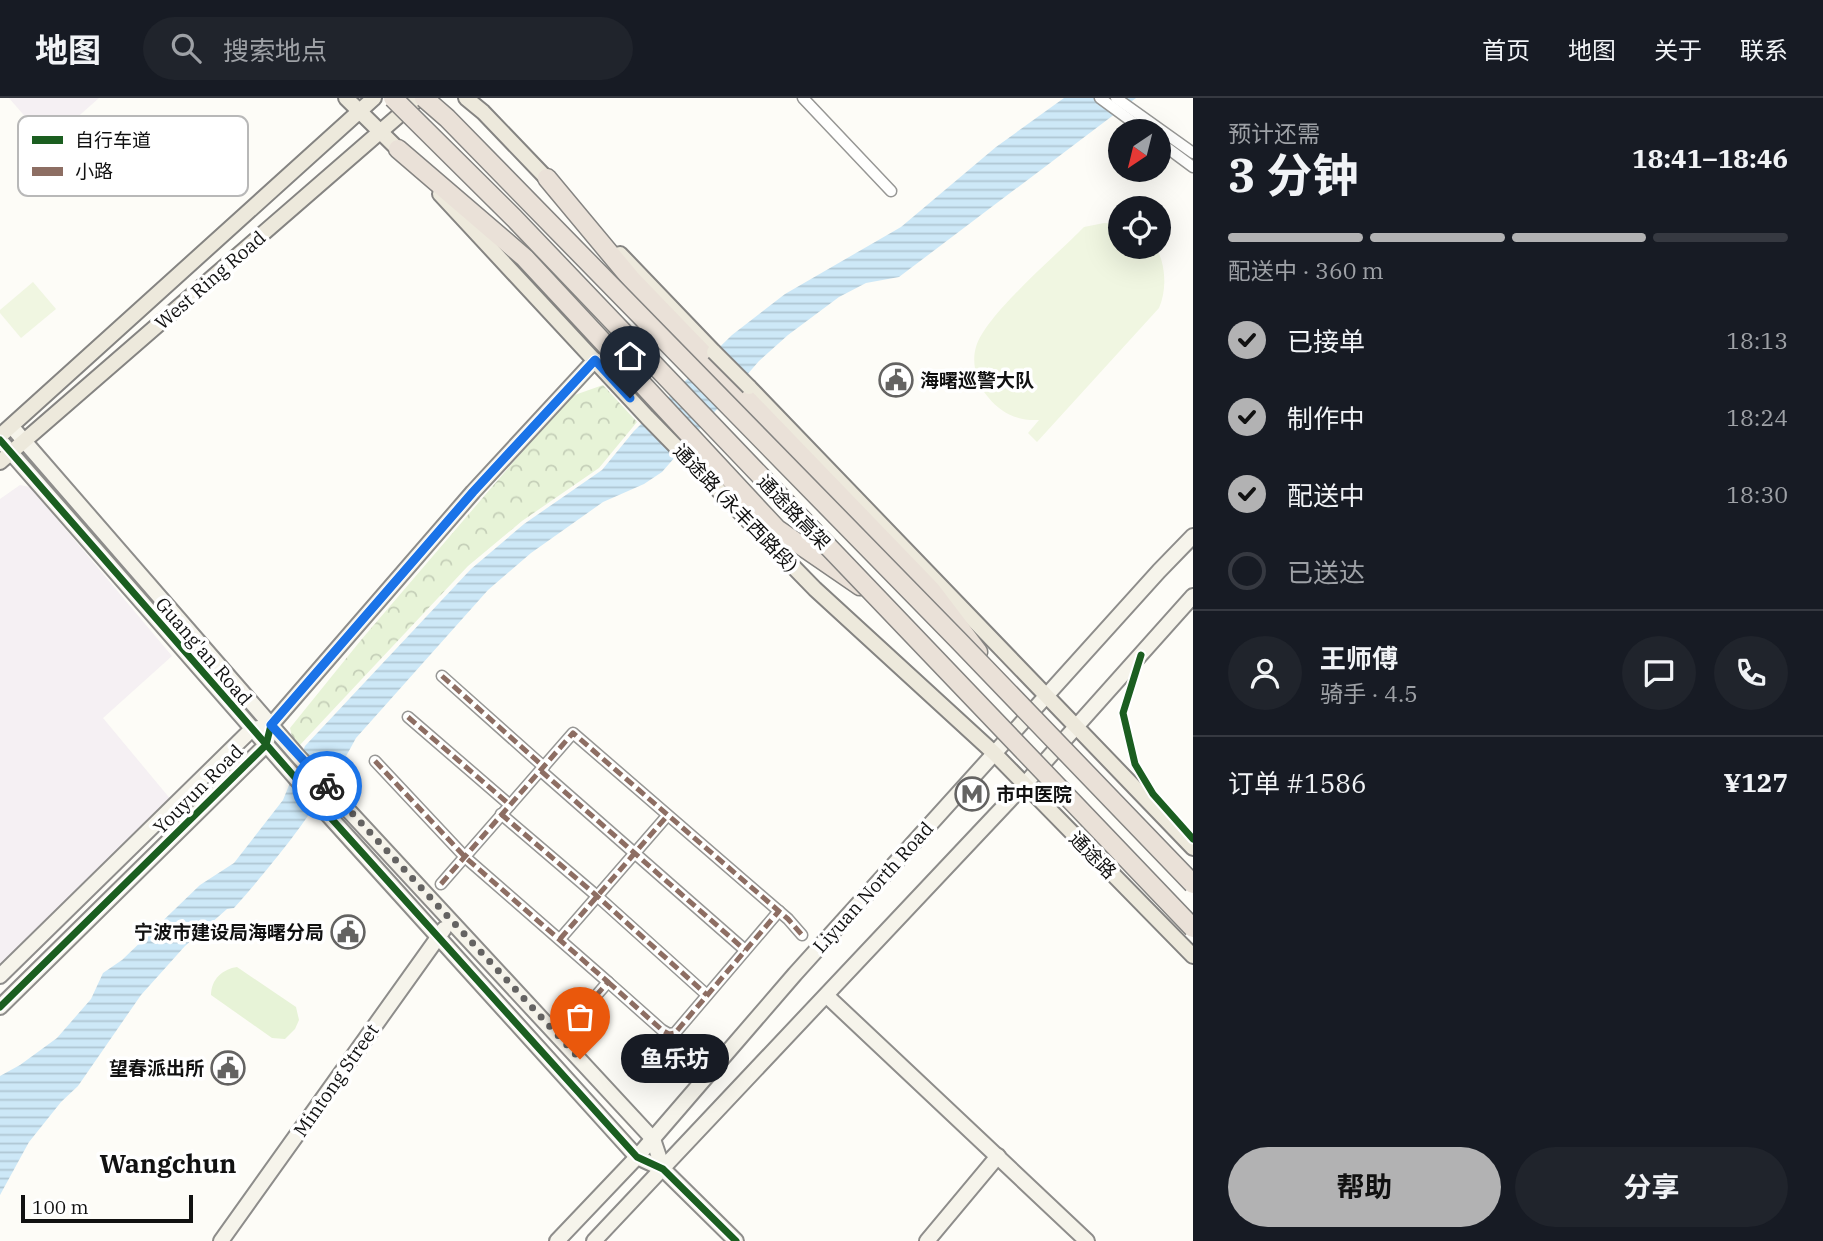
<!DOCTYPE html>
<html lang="zh">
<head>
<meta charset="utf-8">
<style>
  :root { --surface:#171b24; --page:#20242c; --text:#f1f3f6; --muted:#9ea1a6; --line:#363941; --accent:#b2b2b3 }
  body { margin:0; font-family:"IBM Plex Serif","Noto Sans SC",serif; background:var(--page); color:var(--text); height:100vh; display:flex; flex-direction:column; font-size:26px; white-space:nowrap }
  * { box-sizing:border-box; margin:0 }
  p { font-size:23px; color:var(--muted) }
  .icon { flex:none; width:38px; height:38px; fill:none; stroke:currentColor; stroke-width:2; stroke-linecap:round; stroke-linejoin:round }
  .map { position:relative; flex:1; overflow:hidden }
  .panel { display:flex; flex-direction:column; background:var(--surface); width:630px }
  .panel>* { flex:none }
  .needle { width:46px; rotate:215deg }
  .buttons { position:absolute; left:1108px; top:21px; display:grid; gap:14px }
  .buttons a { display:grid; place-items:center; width:63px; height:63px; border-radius:50%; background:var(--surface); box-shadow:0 7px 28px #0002; font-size:35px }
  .scale { position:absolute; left:21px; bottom:18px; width:172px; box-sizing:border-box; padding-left:7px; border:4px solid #111; border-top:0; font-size:19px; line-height:24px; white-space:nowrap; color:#111; -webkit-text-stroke:5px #fff; paint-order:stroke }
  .pin { position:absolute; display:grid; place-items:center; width:60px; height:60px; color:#fff; margin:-72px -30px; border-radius:50% 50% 50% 0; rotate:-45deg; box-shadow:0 0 7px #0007 }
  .pin .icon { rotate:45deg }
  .courier { position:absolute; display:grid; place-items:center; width:70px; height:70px; margin:-35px; border:5px solid #1a73e8; border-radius:50%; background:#fff; color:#222; box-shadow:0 2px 9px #0007 }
  .bubble { position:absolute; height:49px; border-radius:24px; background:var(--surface); box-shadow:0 7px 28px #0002; font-size:23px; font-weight:700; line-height:49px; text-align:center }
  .summary em { font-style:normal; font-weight:700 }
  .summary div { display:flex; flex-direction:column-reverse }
  .summary { display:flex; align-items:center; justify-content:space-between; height:119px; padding:0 35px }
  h1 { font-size:46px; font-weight:700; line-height:52px }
  .bar { display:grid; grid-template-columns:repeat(4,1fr); gap:10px 7px; align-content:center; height:84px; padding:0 35px }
  .bar i { height:9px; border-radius:5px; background:var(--line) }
  .bar .current { background:var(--accent) }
  .bar p { grid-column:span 4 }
  .line { display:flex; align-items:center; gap:18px; padding:0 35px; border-top:2px solid var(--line) }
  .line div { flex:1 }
  .round { display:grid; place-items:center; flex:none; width:74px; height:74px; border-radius:37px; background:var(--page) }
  ol { padding:0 35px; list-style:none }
  li { display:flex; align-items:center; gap:21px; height:77px }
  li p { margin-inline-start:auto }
  li .icon { padding:7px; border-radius:50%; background:var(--accent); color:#111; stroke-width:4 }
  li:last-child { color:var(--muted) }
  li i { width:38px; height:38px; border:4px solid var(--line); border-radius:50% }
  .primary-button { display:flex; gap:14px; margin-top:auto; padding:14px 35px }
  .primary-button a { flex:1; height:80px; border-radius:42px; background:var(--accent); color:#111; font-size:28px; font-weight:700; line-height:80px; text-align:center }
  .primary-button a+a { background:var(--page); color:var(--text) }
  header { display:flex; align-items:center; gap:42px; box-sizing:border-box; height:98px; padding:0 35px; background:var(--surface); border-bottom:2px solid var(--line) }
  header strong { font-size:33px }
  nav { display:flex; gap:38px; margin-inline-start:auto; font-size:24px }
  .search { width:490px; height:63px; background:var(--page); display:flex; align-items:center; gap:18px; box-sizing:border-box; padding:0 24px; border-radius:38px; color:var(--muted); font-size:26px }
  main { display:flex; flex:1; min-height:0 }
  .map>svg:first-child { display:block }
  .industrial { fill:#f5f0f3 }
  .grass { fill:#e7f3d7 }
  .park { fill:url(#park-crowns) }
  .pitch { fill:#f0f6e1 }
  .water { fill:url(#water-rules) }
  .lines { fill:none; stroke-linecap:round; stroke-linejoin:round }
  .street-casing { stroke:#979795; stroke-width:13 }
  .secondary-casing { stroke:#8e8d8b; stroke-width:18 }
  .primary-casing { stroke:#858482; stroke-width:18 }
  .highway-casing { stroke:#858482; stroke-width:21 }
  .street { stroke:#fffffe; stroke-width:10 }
  .secondary { stroke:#f6f4eb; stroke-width:14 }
  .primary { stroke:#ede9dc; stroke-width:14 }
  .highway { stroke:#eae1d8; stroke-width:18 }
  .primary-bridge-casing { stroke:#858482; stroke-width:18; stroke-linecap:butt }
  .highway-bridge-casing { stroke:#858482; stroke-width:21; stroke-linecap:butt }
  .primary-bridge { stroke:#ede9dc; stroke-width:14 }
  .highway-bridge { stroke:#eae1d8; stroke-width:18 }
  .quiet { stroke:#8d6e63; stroke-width:5; stroke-dasharray:10 5; stroke-linecap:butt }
  .cycleway-casing { stroke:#fff; stroke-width:11 }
  .cycleway { stroke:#1b5e20; stroke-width:7 }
  .done { stroke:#646362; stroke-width:7; stroke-dasharray:0 12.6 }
  .route { stroke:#1a73e8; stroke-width:9 }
  .labels { text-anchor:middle; stroke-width:7; stroke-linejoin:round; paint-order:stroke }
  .street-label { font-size:19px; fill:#111; stroke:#fff }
  .poi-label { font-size:19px; font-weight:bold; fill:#111; stroke:#fff; text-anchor:start }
  .district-label { font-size:26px; font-weight:bold; fill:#111; stroke:#fff }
  .key { fill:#fff; stroke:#b8b8b8; stroke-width:2 }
  .key-label { font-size:19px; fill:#111 }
</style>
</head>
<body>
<header>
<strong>地图</strong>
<div class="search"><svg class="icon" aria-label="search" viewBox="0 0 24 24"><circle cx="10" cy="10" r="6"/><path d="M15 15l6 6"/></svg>搜索地点</div>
<nav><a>首页</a><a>地图</a><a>关于</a><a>联系</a></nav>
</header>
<main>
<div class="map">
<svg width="1193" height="1143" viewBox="0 0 1193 1143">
  <defs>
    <pattern id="park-crowns" width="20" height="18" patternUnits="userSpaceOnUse" patternTransform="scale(1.75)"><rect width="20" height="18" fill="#e7f3d7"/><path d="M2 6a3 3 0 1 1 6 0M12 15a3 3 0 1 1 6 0" fill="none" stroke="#c5cfb8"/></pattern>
    <pattern id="water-rules" width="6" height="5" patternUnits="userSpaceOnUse" patternTransform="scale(1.75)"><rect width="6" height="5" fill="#cde8f7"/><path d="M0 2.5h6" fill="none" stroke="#afc6d3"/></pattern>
  </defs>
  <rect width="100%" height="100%" fill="#fdfcf7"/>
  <g class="industrial">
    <path d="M9 0H99L48 45Z"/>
    <path d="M20 387 30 389 172 558 103 620 172 703 0 871V401Z"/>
  </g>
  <path class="grass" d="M237 869 296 909 299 922 295 931 285 941 272 940 211 897C211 881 223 871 237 869Z"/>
  <path class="park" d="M603 287 637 324 599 370 522 423 468 468 299 648 293 643 290 630 361 542 569 299Z"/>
  <g class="pitch">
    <path d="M1104 125 1120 126V149H1156C1166 167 1167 192 1159 210L1037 344 1028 335 1039 322C1018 323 1002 316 988 299 977 286 971 265 976 249 985 217 1059 155 1084 129Z"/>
    <path d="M33 184 56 211 21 240 0 215V212Z"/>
  </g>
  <path class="water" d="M1064 0H1136L899 179 866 185 839 199 788 237 759 263 662 374 644 386 603 404 531 455 488 492 356 640C323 703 281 757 234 810L227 811 185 848 141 897 78 988 61 1004 29 1044 0 1097V978L20 967 57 940 91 901 103 875 122 862 200 787 234 765 283 702 305 648 471 471 524 426 602 372 634 333 732 237 785 196 901 129 996 49Z"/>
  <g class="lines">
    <defs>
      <g id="street">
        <path d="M803 0 891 93"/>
        <path d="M1100 0 1145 33"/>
        <path d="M1116 0 1193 55"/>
        <path d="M1158 43 1193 69"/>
        <path d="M442 578 544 669"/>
        <path d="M408 619 510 707"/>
        <path d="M375 663 466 760 608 884 574 923"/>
        <path d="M541 673 745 852"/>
        <path d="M501 716 597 798 707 897"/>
        <path d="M441 786 573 635 788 821 802 837"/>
        <path d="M560 841 667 718"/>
        <path d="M608 884 662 932 669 936 675 935 779 813"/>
      </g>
      <g id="secondary">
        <path d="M12 329 297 657 653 1041 663 1071"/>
        <path d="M0 342 320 708 637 1059 663 1071 736 1143"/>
        <path d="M0 878 252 631 259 630"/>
        <path d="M827 898 1087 1143"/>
        <path d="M0 909 266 647 271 627 473 394 595 262"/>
        <path d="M221 1143 444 831"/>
        <path d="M557 1143 637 1059 795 876 1159 473 1193 438"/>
        <path d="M594 1143 1024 687 1193 498"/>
        <path d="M927 1143 998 1058"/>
      </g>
      <g id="primary">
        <path d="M346 0 405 58"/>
        <path d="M466 0 483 14 553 87"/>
        <path d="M440 96 647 319 815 491 994 655 1193 858"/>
        <path d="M620 156 714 254"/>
        <path d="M749 289 1193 750"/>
        <path d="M0 338 374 0"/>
        <path d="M0 364 419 0"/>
      </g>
      <g id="highway">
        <path d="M398 51 525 160 777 431 860 488"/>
        <path d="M547 80 632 182 931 492 978 554"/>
      </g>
    </defs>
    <use href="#street" class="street-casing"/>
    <use href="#secondary" class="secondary-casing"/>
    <use href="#primary" class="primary-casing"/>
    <use href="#highway" class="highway-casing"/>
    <use href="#street" class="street"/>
    <use href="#secondary" class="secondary"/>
    <use href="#primary" class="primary"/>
    <use href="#highway" class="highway"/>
    <defs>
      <path id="primary-bridge" d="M714 254 749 289"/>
      <g id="highway-bridge">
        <path d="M393 0 514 120 1193 830"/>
        <path d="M424 0 447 20 958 542 1193 786"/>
      </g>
    </defs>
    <use href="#primary-bridge" class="primary-bridge-casing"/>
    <use href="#highway-bridge" class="highway-bridge-casing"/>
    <use href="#primary-bridge" class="primary-bridge"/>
    <use href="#highway-bridge" class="highway-bridge"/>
    <g class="quiet">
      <path d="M442 578 544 669"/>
      <path d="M408 619 510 707"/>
      <path d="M375 663 466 760 608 884 574 923"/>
      <path d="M541 673 745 852"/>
      <path d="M501 716 597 798 707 897"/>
      <path d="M441 786 573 635 788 821 802 837"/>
      <path d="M560 841 667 718"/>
      <path d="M608 884 662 932 669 936 675 935 779 813"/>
    </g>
    <defs>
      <g id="cycleway">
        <path d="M0 342 320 708 637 1059 663 1071 736 1143"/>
        <path d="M1141 557 1123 615 1135 666 1153 696 1193 741"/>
        <path d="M0 909 266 647 271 627 473 394 595 262"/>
      </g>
    </defs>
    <use href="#cycleway" class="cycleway-casing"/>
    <use href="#cycleway" class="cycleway"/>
  </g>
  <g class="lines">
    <path class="done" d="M327 688 580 961"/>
    <path class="route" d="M327 688 271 627 473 394 595 262 630 300"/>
  </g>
  <defs>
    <symbol id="civic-ring" viewBox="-11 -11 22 22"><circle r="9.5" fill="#fff" stroke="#646362" stroke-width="1.5"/><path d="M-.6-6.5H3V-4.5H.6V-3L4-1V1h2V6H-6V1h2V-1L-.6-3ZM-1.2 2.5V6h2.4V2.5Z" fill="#646362"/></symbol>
    <symbol id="metro-ring" viewBox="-11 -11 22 22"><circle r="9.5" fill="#fff" stroke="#646362" stroke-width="1.5"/><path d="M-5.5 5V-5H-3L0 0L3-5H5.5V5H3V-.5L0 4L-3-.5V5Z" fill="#646362"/></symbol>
  </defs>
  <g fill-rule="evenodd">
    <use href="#civic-ring" x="877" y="263" width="38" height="38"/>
    <use href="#metro-ring" x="953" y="677" width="38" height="38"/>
    <use href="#civic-ring" x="329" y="815" width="38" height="38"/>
    <use href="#civic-ring" x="209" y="951" width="38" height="38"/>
  </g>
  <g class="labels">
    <g class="street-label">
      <text transform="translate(210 182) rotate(-41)" y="7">West Ring Road</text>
      <text transform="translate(736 410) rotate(46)" y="7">通途路 (永丰西路段)</text>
      <text transform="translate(794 414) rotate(46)" y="7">通途路高架</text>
      <text transform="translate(204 553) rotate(49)" y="7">Guang'an Road</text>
      <text transform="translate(198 691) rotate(-45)" y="7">Youyun Road</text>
      <text transform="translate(1093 757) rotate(45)" y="7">通途路</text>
      <text transform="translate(873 789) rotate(-48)" y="7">Liyuan North Road</text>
      <text transform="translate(336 982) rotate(-55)" y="7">Mintong Street</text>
    </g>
    <g class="poi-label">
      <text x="920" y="289">海曙巡警大队</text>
      <text x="996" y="703">市中医院</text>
      <text x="324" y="841" text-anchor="end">宁波市建设局海曙分局</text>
      <text x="204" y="977" text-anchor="end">望春派出所</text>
    </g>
    <g class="district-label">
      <text x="168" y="1075">Wangchun</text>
    </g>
  </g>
  <rect x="18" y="18" width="230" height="80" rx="10" class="key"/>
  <rect x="32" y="38" width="31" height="8" fill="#1b5e20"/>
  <rect x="32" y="69" width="31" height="9" fill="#8d6e63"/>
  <g class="key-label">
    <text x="75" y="49">自行车道</text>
    <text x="75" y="80">小路</text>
  </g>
</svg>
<div class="buttons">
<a><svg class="needle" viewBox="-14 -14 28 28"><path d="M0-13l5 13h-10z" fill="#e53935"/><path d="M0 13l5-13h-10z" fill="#9ea1a6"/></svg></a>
<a><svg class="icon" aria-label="locate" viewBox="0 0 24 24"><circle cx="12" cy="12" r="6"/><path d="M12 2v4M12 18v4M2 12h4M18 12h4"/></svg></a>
</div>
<div class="scale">100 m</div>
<div class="pin" style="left:580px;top:961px;background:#ea580c"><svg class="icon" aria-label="bag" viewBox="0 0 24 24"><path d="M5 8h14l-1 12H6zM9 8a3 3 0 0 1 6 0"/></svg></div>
<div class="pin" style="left:630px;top:300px;background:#1f2937"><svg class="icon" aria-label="home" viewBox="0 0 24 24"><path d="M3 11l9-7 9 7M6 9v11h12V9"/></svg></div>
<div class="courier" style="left:327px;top:688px"><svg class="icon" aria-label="bike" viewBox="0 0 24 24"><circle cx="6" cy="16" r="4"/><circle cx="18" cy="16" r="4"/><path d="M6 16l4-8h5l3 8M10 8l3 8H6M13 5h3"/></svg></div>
<div class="bubble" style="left:621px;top:936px;width:108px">鱼乐坊</div>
</div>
<section class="panel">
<div class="summary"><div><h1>3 分钟</h1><p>预计还需</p></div><em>18:41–18:46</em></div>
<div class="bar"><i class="current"></i><i class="current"></i><i class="current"></i><i></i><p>配送中 · 360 m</p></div>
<ol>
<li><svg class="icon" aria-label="check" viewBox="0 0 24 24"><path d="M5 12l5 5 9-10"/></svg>已接单<p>18:13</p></li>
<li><svg class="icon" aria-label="check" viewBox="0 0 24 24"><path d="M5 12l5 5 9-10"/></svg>制作中<p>18:24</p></li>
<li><svg class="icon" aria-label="check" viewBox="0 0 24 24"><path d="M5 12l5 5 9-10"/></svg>配送中<p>18:30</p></li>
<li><i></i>已送达</li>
</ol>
<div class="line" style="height:126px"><a class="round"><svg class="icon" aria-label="person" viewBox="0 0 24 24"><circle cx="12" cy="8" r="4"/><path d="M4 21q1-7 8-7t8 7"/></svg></a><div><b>王师傅</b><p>骑手 · 4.5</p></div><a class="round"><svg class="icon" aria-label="chat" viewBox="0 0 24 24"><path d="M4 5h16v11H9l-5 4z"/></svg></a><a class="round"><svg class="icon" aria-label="phone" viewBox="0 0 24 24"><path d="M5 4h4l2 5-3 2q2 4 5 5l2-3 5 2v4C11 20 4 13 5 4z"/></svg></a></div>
<div class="line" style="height:91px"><div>订单 #1586</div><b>¥127</b></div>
<div class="primary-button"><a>帮助</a><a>分享</a></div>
</section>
</main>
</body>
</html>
